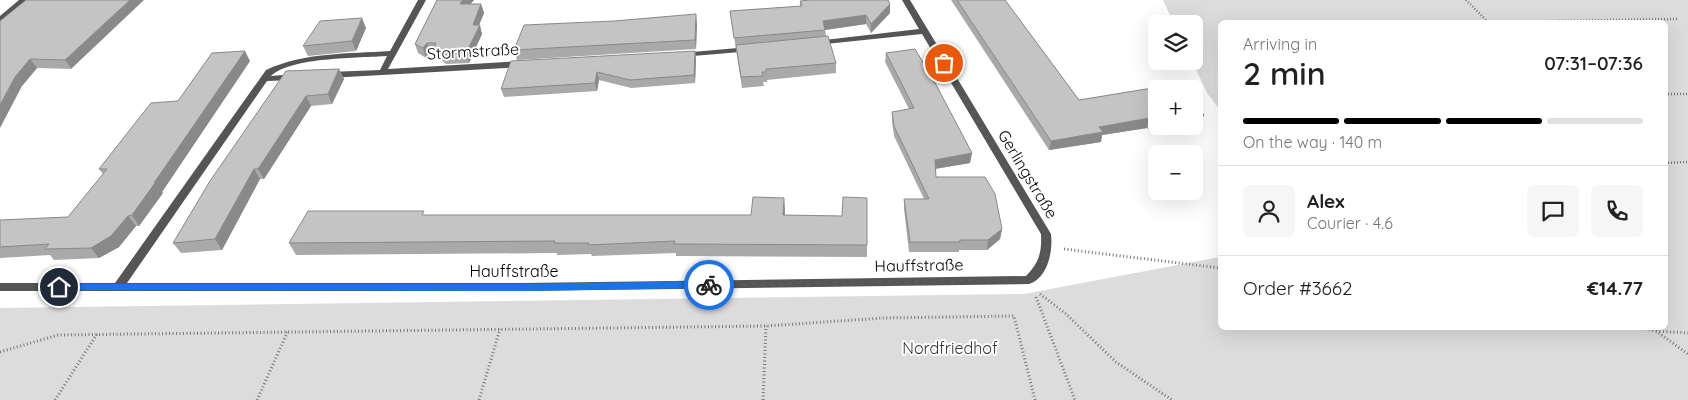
<!DOCTYPE html>
<html lang="en">
<head>
<meta charset="utf-8">
<style>
  :root { --surface:#fff; --page:#f6f6f6; --text:#202124; --muted:#757577; --line:#e0e0e0; --accent:#000 }
  body { margin:0; font-family:Quicksand,sans-serif; background:var(--page); color:var(--text); height:100vh; display:flex; flex-direction:column; font-size:19px; white-space:nowrap }
  * { box-sizing:border-box; margin:0 }
  p { font-size:16px; color:var(--muted) }
  .icon { flex:none; width:28px; height:28px; fill:none; stroke:currentColor; stroke-width:2; stroke-linecap:round; stroke-linejoin:round }
  .map { position:relative; flex:1; overflow:hidden }
  .side { position:absolute; left:1218px; top:20px; width:450px; height:310px; display:flex; flex-direction:column; background:var(--surface); border-radius:8px; box-shadow:0 5px 20px #0002 }
  .side>* { flex:none }
  .buttons { position:absolute; left:1148px; top:15px; display:grid; gap:10px }
  .buttons a { display:grid; place-items:center; width:55px; height:55px; border-radius:8px; background:var(--surface); box-shadow:0 5px 20px #0002; font-size:25px }
  .pin { position:absolute; display:grid; place-items:center; width:42px; height:42px; color:#fff; margin:-21px; border:2px solid #fff; border-radius:50%; box-shadow:0 1px 5px #0007 }
  .courier { position:absolute; display:grid; place-items:center; width:50px; height:50px; margin:-25px; border:4px solid #1a73e8; border-radius:50%; background:#fff; color:#222; box-shadow:0 1px 6px #0007 }
  .summary em { font-style:normal; font-weight:600 }
  .summary div { display:flex; flex-direction:column-reverse }
  .summary { display:flex; align-items:center; justify-content:space-between; height:85px; padding:0 25px }
  h1 { font-size:32px; font-weight:600; line-height:38px }
  .bar { display:grid; grid-template-columns:repeat(4,1fr); gap:8px 5px; align-content:center; height:60px; padding:0 25px }
  .bar i { height:6px; border-radius:4px; background:var(--line) }
  .bar .selected { background:var(--accent) }
  .bar p { grid-column:span 4 }
  .line { display:flex; align-items:center; gap:12px; padding:0 25px; border-top:1px solid var(--line) }
  .line div { flex:1 }
  .round { display:grid; place-items:center; flex:none; width:52px; height:52px; border-radius:8px; background:var(--page) }
  .map>svg:first-child { display:block }
  .green { fill:#dcdcdc }
  .lines { fill:none; stroke-linecap:round; stroke-linejoin:round }
  .path-far1 { stroke:#777; stroke-width:2.5; stroke-dasharray:1 2; stroke-linecap:butt }
  .path { stroke:#777; stroke-width:3; stroke-dasharray:1 2.5; stroke-linecap:butt }
  .street { fill:#555; fill-rule:evenodd }
  .wall { fill:#a9a9a9 }
  .shaded-wall { fill:#898989 }
  .building { fill:#c4c4c4; stroke:#898989 }
  .route { fill:#1a73e8 }
  .done { stroke:#595959; stroke-width:5; stroke-dasharray:0 9 }
  .labels { text-anchor:middle; stroke-width:4; stroke-linejoin:round; paint-order:stroke }
  .street-label { font-size:16px; fill:#000; stroke:#fff }
  .park-label { font-size:16px; fill:#333; stroke:#fff }
</style>
</head>
<body>
<div class="map">
<svg width="1688" height="400" viewBox="0 0 1688 400">
  <rect width="100%" height="100%" fill="#fff"/>
  <path class="green" d="M1163 0H1688V400H0V308L1024 294 1220 257V328H1665V22H1220V110L1207 93 1192 61H1194V24H1174Z"/>
  <g class="lines">
    <g class="path-far1">
      <path d="M1466 0 1488 22"/>
      <path d="M1487 22 1678 19"/>
      <path d="M1665 94H1688"/>
      <path d="M1665 163 1688 162"/>
    </g>
    <g class="path">
      <path d="M1064 249 1220 268"/>
      <path d="M1040 294 1066 314 1116 362 1172 400"/>
      <path d="M1036 297 1075 400"/>
      <path d="M1642 328 1656 331 1688 354"/>
      <path d="M1656 331 1688 333"/>
      <path d="M0 352 58 335 766 326 883 318 1014 316 1035 400"/>
      <path d="M55 400 97 334"/>
      <path d="M257 400 288 331"/>
      <path d="M479 400 500 329"/>
      <path d="M763 400 766 326"/>
    </g>
    <g class="street">
      <path d="M19 0H28L0 22V16Z"/>
      <path d="M418 0H426L388 69 522 61 526 64 522 67 329 78 325 75 329 72 380 70 387 56C360 58 290 57 271 76L295 74 299 77 295 80 267 81 127 283H524L1026 276C1039 263 1042 252 1041 234L922 34 816 45 812 43 816 41 919 29 902 0H910L1051 234C1053 251 1048 278 1029 284L524 291H0V283H115L266 70C305 52 348 54 390 51Z"/>
      <path d="M749 47H752V51L681 57 677 55 681 53Z"/>
    </g>
  </g>
  <g class="wall">
    <path d="M26 0 71 69 37 68 22 86Z"/>
    <path d="M437 0H474L470 4H481L484 13 479 25 482 34 469 63 446 64 438 57 436 53H430L426 58 418 53 415 44Z"/>
    <path d="M951 0H1005L1079 100 1177 84 1156 126H1189L1151 133 1147 128 1102 135 1101 142 1049 150Z"/>
    <path d="M800 1 890 4V13L871 33 866 24 825 30 826 36 836 63V73L767 80V82H763L764 86 742 88 730 11 800 6Z"/>
    <path d="M697 24 696 49 517 60 514 50Z"/>
    <path d="M366 28 356 51 308 56 303 46Z"/>
    <path d="M695 51 696 59 695 83 631 88 599 80 597 91 504 97 501 89Z"/>
    <path d="M886 53 972 153 970 163 935 169 936 177 1002 229 1000 239 987 250H959V252H909L904 209V199H924L894 136 892 121V112L909 109 885 62Z"/>
    <path d="M250 61 162 192 163 193 139 226H136L119 247 99 258 54 260 50 255 0 258V220L68 217 103 174 99 169 178 101Z"/>
    <path d="M339 69 344 79 332 104 311 106 264 179H260L222 250 181 253 173 243 286 71Z"/>
    <path d="M867 198V257L676 256V253L592 256 591 254 557 255V253L296 255 289 243 426 215H751L785 209V215L842 216Z"/>
  </g>
  <g class="shaded-wall">
    <path d="M130 0H144L71 69 65 60Z"/>
    <path d="M463 0H474L463 13 460 4Z"/>
    <path d="M481 4 484 13 479 25H480L482 34 469 63 466 53 473 25Z"/>
    <path d="M890 4V13L871 33V24Z"/>
    <path d="M696 14 697 24 696 49 695 40Z"/>
    <path d="M866 15V24L825 30 823 21Z"/>
    <path d="M362 18 366 28 356 51 352 41Z"/>
    <path d="M427 43 430 53 426 58 423 48Z"/>
    <path d="M245 51 250 61 162 192 163 193 139 226 132 215Z"/>
    <path d="M695 51 696 59 695 83 694 75Z"/>
    <path d="M30 59 37 68 22 86 0 128V105L15 77Z"/>
    <path d="M339 69 344 79 332 104 328 94Z"/>
    <path d="M597 72 599 80 597 91 595 83Z"/>
    <path d="M306 96 311 106 264 179 258 169Z"/>
    <path d="M1204 115 1201 124 1194 126V117Z"/>
    <path d="M1150 118 1147 128 1102 135 1101 142 1049 150 1051 141 1099 127Z"/>
    <path d="M1154 123H1156V126H1189L1151 133Z"/>
    <path d="M972 153 970 163 934 169 935 160Z"/>
    <path d="M254 169 260 179 222 250 215 239Z"/>
    <path d="M784 198 785 209 784 227 783 215Z"/>
    <path d="M128 216 136 226 119 247 99 258 91 248Z"/>
    <path d="M1002 229 1000 239 987 250 988 240Z"/>
  </g>
  <g class="building">
    <path d="M26 0H130L65 60 30 59 15 77 0 105V21Z"/>
    <path d="M437 0H463L460 4H481L473 25H480L466 53 443 54 434 48 436 43H427L423 48 415 44Z"/>
    <path d="M811 0H888L890 4 871 24 866 15 823 21 825 30 734 38 730 11 802 6 800 1Z"/>
    <path d="M957 0H1005L1079 100 1177 84 1181 89H1156V123H1154L1150 118 1099 127 1103 132 1051 141Z"/>
    <path d="M696 14 695 40 514 50 524 25 614 21Z"/>
    <path d="M362 18 352 41 303 46 320 21Z"/>
    <path d="M828 36 836 63 766 69V72H762L763 76 741 77 736 45Z"/>
    <path d="M915 49 933 79 972 153 935 160 936 177H985L995 194 1002 229 988 240H960V242H910L904 199H929L894 126 892 112 914 108 886 53Z"/>
    <path d="M245 51 154 183H155L132 215 128 216 111 236 91 248 45 249 49 244 0 247V220L68 217 107 169H99L151 103 178 101 212 53Z"/>
    <path d="M695 51 694 75 630 80 597 72 595 83 501 89 511 61Z"/>
    <path d="M339 69 328 94 306 96 258 169H254L215 239 173 243 210 181 286 71Z"/>
    <path d="M1194 103 1204 115 1194 117Z"/>
    <path d="M753 197 784 198 783 215 842 216 843 197 867 198V245L674 244 675 241 588 245 589 243H554L555 241 289 243 308 211H424L422 215H751Z"/>
  </g>
  <path class="route" d="M709 281 713 285 709 288 524 291 59 290 54 287 59 284H524Z"/>
  <g class="lines">
    <path class="done" d="M709 285 1029 280C1045 264 1049 257 1046 234L944 63"/>
  </g>
  <g class="labels">
    <g class="street-label">
      <text transform="translate(473 51) rotate(-3)" y="6">Stormstraße</text>
      <text transform="translate(1028 174) rotate(59)" y="6">Gerlingstraße</text>
      <text transform="translate(919 265) rotate(-1)" y="6">Hauffstraße</text>
      <text x="514" y="277">Hauffstraße</text>
    </g>
    <g class="park-label">
      <text x="950" y="354">Nordfriedhof</text>
    </g>
  </g>
</svg>
<div class="buttons">
<a><svg class="icon" aria-label="layers" viewBox="0 0 24 24"><path d="M12 4l9 5-9 5-9-5zM3 14l9 5 9-5"/></svg></a>
<a>+</a>
<a>−</a>
</div>
<div class="pin" style="left:944px;top:63px;background:#ea580c"><svg class="icon" aria-label="bag" viewBox="0 0 24 24"><path d="M5 8h14l-1 12H6zM9 8a3 3 0 0 1 6 0"/></svg></div>
<div class="pin" style="left:59px;top:287px;background:#1f2937"><svg class="icon" aria-label="home" viewBox="0 0 24 24"><path d="M3 11l9-7 9 7M6 9v11h12V9"/></svg></div>
<div class="courier" style="left:709px;top:285px"><svg class="icon" aria-label="bike" viewBox="0 0 24 24"><circle cx="6" cy="16" r="4"/><circle cx="18" cy="16" r="4"/><path d="M6 16l4-8h5l3 8M10 8l3 8H6M13 5h3"/></svg></div>
<section class="side">
<div class="summary"><div><h1>2 min</h1><p>Arriving in</p></div><em>07:31–07:36</em></div>
<div class="bar"><i class="selected"></i><i class="selected"></i><i class="selected"></i><i></i><p>On the way · 140 m</p></div>
<div class="line" style="height:90px"><a class="round"><svg class="icon" aria-label="person" viewBox="0 0 24 24"><circle cx="12" cy="8" r="4"/><path d="M4 21q1-7 8-7t8 7"/></svg></a><div><b>Alex</b><p>Courier · 4.6</p></div><a class="round"><svg class="icon" aria-label="chat" viewBox="0 0 24 24"><path d="M4 5h16v11H9l-5 4z"/></svg></a><a class="round"><svg class="icon" aria-label="phone" viewBox="0 0 24 24"><path d="M5 4h4l2 5-3 2q2 4 5 5l2-3 5 2v4C11 20 4 13 5 4z"/></svg></a></div>
<div class="line" style="height:65px"><div>Order #3662</div><b>€14.77</b></div>
</section>
</div>
</body>
</html>
